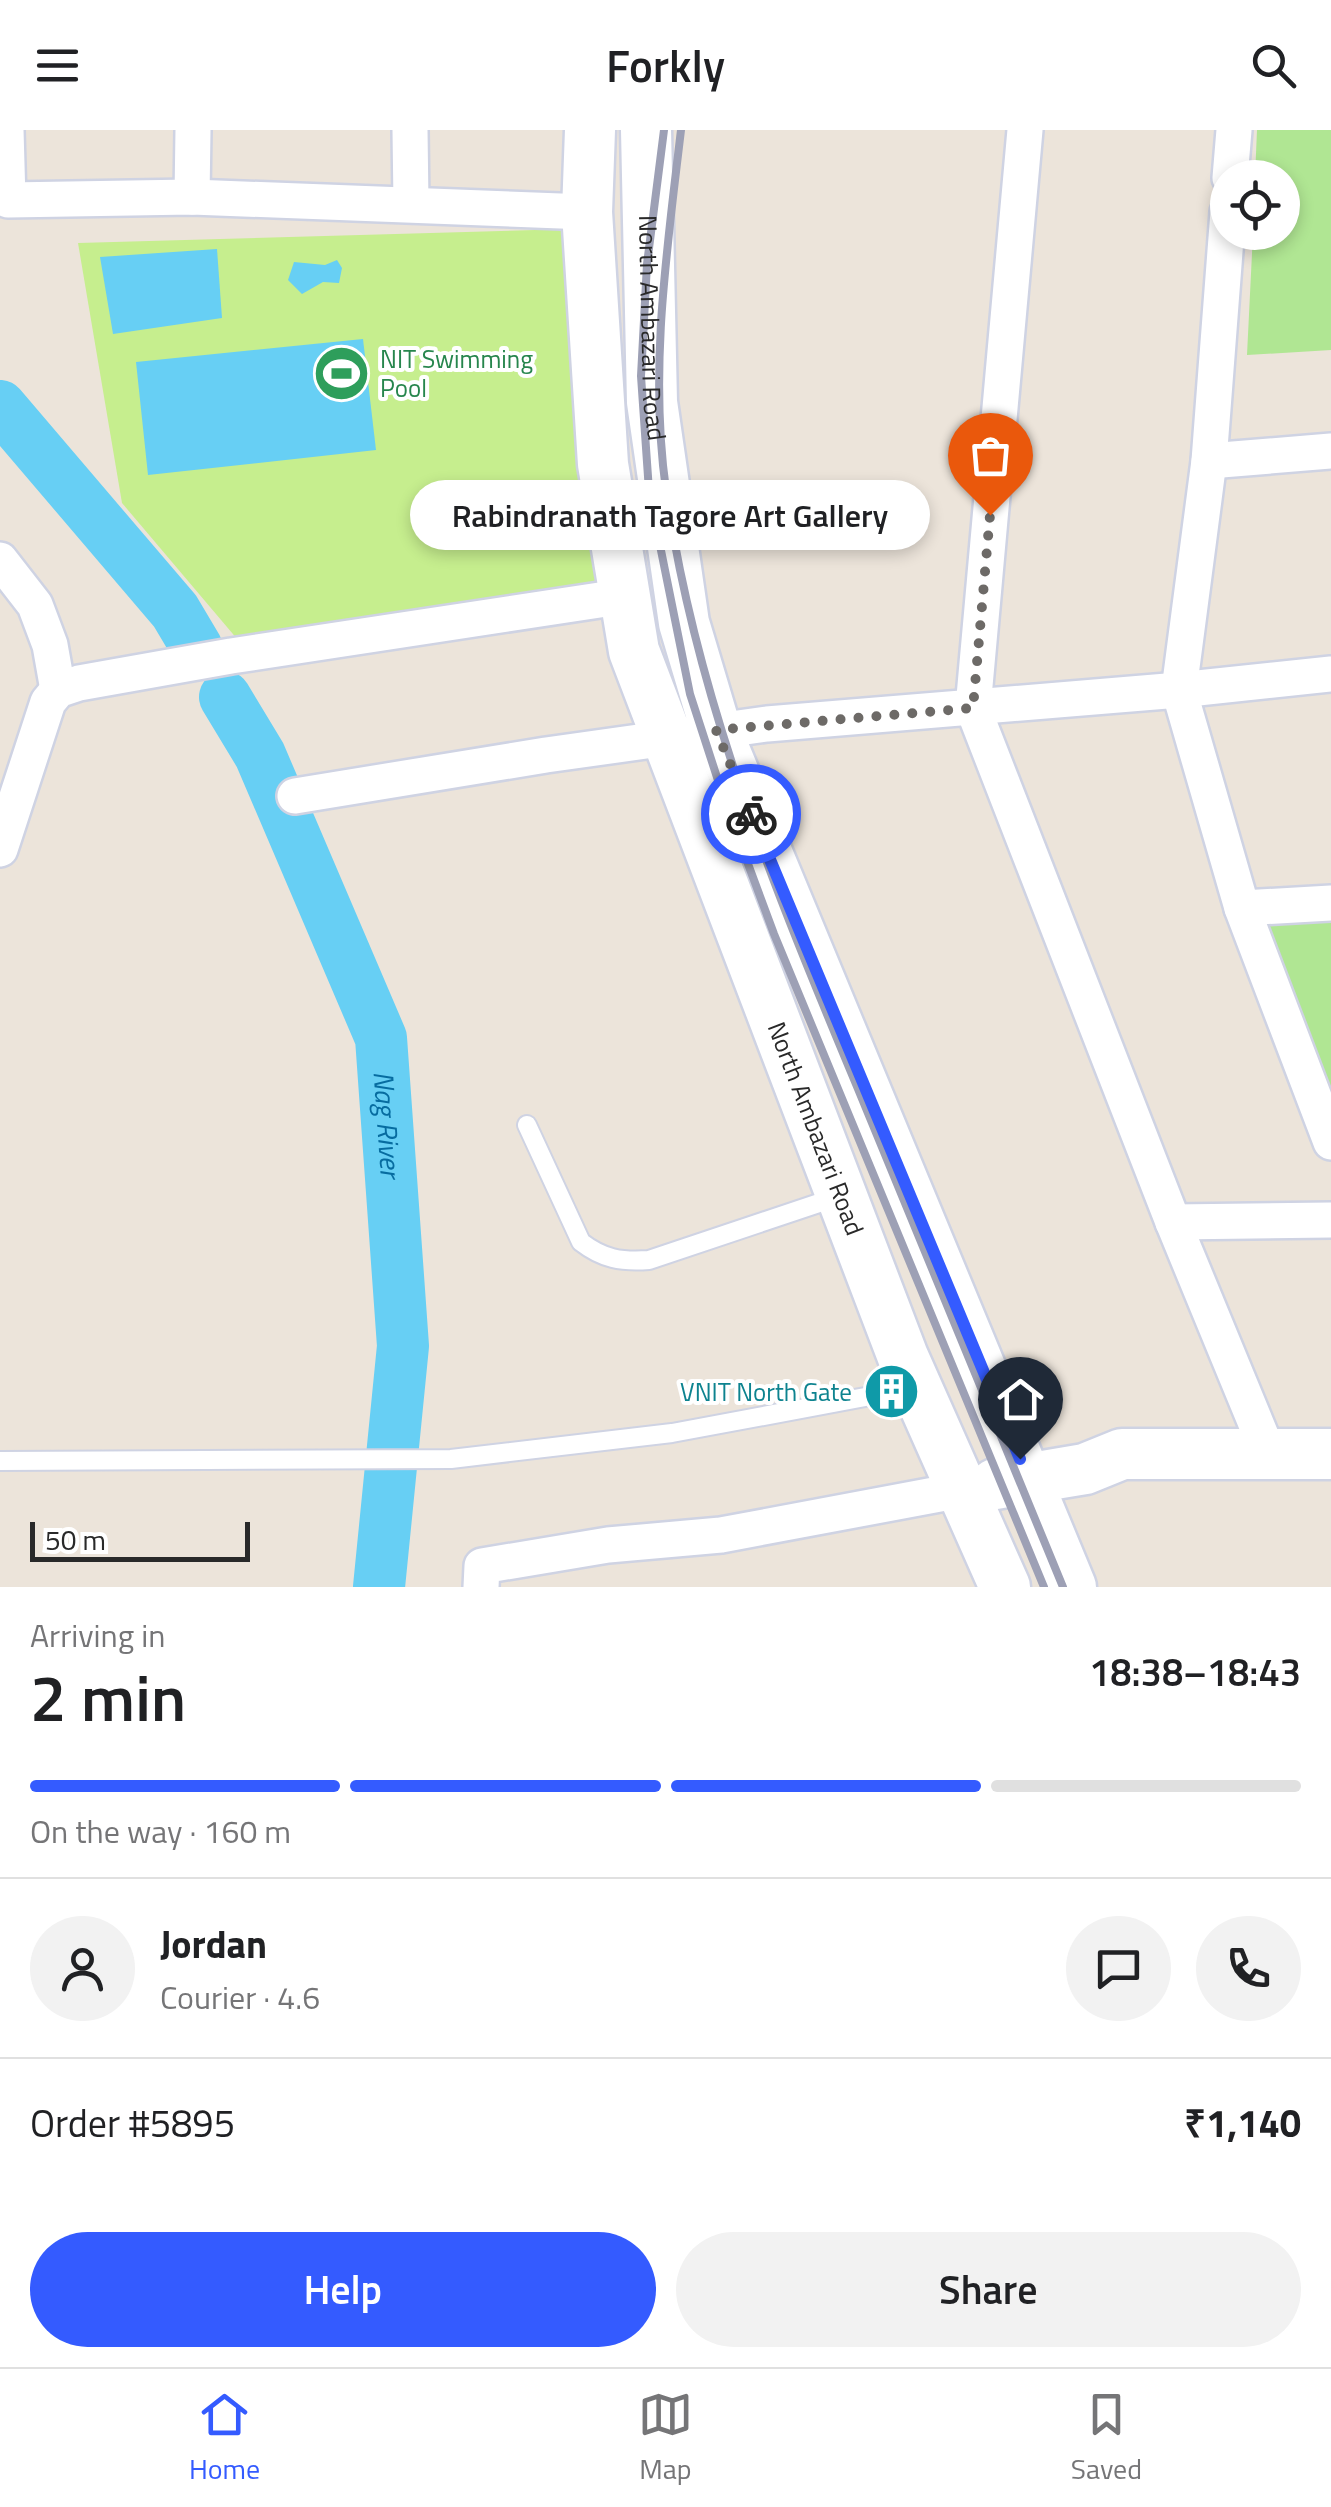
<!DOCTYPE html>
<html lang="en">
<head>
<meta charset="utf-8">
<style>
  :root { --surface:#fff; --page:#f2f2f2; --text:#202124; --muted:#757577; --line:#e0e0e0; --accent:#345bff }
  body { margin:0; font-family:"Titillium Web",sans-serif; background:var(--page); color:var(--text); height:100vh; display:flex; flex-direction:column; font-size:38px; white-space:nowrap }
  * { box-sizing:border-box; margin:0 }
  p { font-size:32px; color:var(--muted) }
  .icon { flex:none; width:55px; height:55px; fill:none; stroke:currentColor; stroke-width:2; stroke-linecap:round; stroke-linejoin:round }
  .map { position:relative; height:1457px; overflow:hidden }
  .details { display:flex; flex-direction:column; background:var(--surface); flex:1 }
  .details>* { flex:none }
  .fabs { position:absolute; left:1210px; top:30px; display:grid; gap:20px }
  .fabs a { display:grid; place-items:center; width:90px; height:90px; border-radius:50%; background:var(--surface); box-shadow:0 5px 15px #0003; font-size:50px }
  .scale { position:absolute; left:30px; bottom:25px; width:220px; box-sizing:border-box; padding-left:10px; border:5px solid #292929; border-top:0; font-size:28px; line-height:35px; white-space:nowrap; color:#292929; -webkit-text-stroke:8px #fff; paint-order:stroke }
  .pin { position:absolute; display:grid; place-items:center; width:85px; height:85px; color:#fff; margin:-102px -42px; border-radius:50% 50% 50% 0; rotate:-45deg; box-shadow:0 0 10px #0007 }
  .pin .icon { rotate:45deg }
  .courier { position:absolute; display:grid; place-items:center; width:100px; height:100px; margin:-50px; border:8px solid #345bff; border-radius:50%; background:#fff; color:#222; box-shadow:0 2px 12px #0007 }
  .bubble { position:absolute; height:70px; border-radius:35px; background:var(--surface); box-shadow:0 5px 15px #0003; font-size:32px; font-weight:600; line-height:70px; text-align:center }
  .summary em { font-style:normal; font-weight:600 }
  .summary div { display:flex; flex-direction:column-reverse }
  .summary { display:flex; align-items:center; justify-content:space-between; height:170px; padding:0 30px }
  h1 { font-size:65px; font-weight:600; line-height:75px }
  .bar { display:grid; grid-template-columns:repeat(4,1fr); gap:15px 10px; align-content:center; height:120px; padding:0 30px }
  .bar i { height:12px; border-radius:8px; background:var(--line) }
  .bar .active { background:var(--accent) }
  .bar p { grid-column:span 4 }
  .line { display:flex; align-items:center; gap:25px; padding:0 30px; border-top:2px solid var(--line) }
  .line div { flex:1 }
  .round { display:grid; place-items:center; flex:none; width:105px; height:105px; border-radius:52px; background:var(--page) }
  .cta { display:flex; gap:20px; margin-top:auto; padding:20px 30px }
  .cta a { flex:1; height:115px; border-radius:60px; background:var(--accent); color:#fff; font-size:40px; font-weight:600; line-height:115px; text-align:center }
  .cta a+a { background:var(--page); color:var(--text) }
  header { display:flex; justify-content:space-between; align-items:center; height:130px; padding:0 30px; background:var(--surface); font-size:45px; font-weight:600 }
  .tabs { display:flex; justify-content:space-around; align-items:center; height:140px; border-top:2px solid var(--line); background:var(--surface); font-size:28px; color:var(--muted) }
  .tabs a { display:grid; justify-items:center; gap:5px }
  .tabs .active { color:var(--accent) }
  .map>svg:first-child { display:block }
  .green { fill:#b0e693 }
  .pitch { fill:#c6ee8e }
  .water { fill:#67cff4 }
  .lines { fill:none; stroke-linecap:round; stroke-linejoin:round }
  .river { stroke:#67cff4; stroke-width:52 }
  .lane-casing { stroke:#cfd3e3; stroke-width:22 }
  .street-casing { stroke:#cfd3e3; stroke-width:40 }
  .secondary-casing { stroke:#cfd3e3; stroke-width:55 }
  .lane { stroke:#fff; stroke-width:18 }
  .street { stroke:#fff; stroke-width:35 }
  .secondary { stroke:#fff; stroke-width:50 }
  .rail { stroke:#9da0b5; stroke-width:8 }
  .done { stroke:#6d6a67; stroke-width:10; stroke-dasharray:0 18 }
  .route { stroke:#345bff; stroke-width:12 }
  .labels { text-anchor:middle; stroke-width:8; stroke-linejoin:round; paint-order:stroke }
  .street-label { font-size:25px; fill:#292929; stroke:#fff }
  .leisure-label { font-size:25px; fill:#27864d; stroke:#fff; text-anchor:start }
  .culture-label { font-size:25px; fill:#0d838f; stroke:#fff; text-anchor:end }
  .water-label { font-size:28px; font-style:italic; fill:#076ca0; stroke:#fff }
</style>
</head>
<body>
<header><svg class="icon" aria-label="menu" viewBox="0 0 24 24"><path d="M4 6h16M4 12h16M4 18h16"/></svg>Forkly<svg class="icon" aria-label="search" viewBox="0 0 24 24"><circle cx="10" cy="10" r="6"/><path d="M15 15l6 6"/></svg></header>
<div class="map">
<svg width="1331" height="1457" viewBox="0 0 1331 1457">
  <rect width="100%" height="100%" fill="#ece4da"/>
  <g class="green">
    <path d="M1257 0H1331V220L1247 225 1253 103 1282 102V48L1255 47Z"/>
    <path d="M1331 790V965L1268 794Z"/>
  </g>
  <path class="pitch" d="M571 99 599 462 238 510 122 373 78 113Z"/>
  <g class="water">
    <path d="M217 119 222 188 113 204 100 127Z"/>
    <path d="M337 130 342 138 339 153 323 152 302 164 288 150 294 132 325 135Z"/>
    <path d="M363 209 376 320 148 345 136 232Z"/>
  </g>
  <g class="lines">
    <g class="river">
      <path d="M0 276 175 481 197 518"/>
      <path id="s1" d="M225 567 260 625 381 908 403 1216 379 1457"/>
    </g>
    <defs>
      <g id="lane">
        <path d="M527 995 581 1112C603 1129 621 1132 649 1130L837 1067"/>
        <path d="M0 1331 451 1329 672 1303 892 1262"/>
      </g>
      <g id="street">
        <path d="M6 0 8 70 192 67 587 82"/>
        <path d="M410 0 411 73"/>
        <path d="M1025 0 973 578 1173 1092 1269 1325"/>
        <path d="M1230 48 1234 0"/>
        <path d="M192 67 193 0"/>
        <path d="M1228 82 1209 331 1179 560 1242 778 1331 1012"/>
        <path d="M1209 331 1331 321"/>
        <path d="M0 430 35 475 50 515 58 560"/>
        <path d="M295 666 546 625 767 594 1179 560 1331 544"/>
        <path d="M0 719 48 572 58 560 79 553 231 526 626 466"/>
        <path d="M1242 778 1331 773"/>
        <path d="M1173 1092 1331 1090"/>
        <path d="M481 1457 482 1436 608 1415 721 1405 961 1360"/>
      </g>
      <g id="secondary">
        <path id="s2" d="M590 0 587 82 603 334 634 521 903 1227 1005 1457"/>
        <path id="s3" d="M646 0 652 272 684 493 716 600 1071 1457"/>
        <path d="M995 1354 1085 1339 1122 1324H1331"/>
      </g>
    </defs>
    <use href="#lane" class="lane-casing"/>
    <use href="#street" class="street-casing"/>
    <use href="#secondary" class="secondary-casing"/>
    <use href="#lane" class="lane"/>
    <use href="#street" class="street"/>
    <use href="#secondary" class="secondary"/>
    <g class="rail">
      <path d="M664 0 647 134 641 246 649 361 690 564 725 672 774 804 1044 1457"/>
      <path d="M681 0C667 119 649 240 666 360 696 570 777 765 858 959 926 1125 995 1291 1063 1457"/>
    </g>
  </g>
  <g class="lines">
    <path class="done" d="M751 684 716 600 973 578 990 385"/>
    <path class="route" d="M751 684 1020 1329"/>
  </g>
  <defs>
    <symbol id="stadium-disc" viewBox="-11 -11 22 22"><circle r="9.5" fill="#2e9e5b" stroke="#fff"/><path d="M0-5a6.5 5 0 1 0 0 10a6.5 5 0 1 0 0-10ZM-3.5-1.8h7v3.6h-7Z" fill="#fff"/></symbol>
    <symbol id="building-disc" viewBox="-11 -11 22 22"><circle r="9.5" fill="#0f9aa8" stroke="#fff"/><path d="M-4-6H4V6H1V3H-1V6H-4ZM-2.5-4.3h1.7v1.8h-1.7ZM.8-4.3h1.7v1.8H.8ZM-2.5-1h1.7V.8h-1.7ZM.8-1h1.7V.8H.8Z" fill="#fff"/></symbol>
  </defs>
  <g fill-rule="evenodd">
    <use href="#stadium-disc" x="310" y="212" width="63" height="63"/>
    <use href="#building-disc" x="860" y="1230" width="63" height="63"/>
  </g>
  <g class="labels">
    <g class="street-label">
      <text dy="9" stroke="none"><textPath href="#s3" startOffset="198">North Ambazari Road</textPath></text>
      <text dy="9" stroke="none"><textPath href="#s2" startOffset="1035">North Ambazari Road</textPath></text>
    </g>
    <g class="leisure-label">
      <text x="380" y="238">NIT Swimming<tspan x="380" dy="29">Pool</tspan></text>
    </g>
    <g class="culture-label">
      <text x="852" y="1271">VNIT North Gate</text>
    </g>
    <g class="water-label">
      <text dy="10" stroke="none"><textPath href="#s1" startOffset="462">Nag River</textPath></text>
    </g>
  </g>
</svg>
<div class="fabs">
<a><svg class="icon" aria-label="locate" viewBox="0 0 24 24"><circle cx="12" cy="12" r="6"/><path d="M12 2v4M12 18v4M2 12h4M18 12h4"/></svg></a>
</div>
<div class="scale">50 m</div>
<div class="pin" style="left:990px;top:385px;background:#ea580c"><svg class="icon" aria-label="bag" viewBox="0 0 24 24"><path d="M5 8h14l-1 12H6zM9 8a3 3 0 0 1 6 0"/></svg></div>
<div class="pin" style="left:1020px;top:1329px;background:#1f2937"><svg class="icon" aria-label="home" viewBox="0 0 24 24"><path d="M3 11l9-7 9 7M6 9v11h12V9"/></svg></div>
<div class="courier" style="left:751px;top:684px"><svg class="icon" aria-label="bike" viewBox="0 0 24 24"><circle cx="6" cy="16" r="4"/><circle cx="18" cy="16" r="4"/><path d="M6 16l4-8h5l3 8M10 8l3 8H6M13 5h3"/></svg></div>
<div class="bubble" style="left:410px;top:350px;width:520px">Rabindranath Tagore Art Gallery</div>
</div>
<section class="details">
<div class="summary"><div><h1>2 min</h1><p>Arriving in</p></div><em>18:38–18:43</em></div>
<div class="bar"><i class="active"></i><i class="active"></i><i class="active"></i><i></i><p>On the way · 160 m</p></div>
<div class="line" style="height:180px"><a class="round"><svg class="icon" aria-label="person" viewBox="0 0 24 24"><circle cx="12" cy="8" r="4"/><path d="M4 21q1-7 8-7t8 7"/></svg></a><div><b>Jordan</b><p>Courier · 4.6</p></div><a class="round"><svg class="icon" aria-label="chat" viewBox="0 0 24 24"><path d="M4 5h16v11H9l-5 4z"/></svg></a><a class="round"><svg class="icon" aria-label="phone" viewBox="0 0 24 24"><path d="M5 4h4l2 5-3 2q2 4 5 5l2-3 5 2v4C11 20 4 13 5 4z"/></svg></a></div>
<div class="line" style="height:130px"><div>Order #5895</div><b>₹1,140</b></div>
<div class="cta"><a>Help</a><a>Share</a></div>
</section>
<nav class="tabs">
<a class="active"><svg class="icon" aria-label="home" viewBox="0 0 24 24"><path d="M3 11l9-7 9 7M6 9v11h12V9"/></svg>Home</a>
<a><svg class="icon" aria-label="map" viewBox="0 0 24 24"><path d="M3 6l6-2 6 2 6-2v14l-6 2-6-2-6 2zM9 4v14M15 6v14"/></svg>Map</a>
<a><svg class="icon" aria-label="saved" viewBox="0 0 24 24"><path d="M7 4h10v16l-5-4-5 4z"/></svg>Saved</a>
</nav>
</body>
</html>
